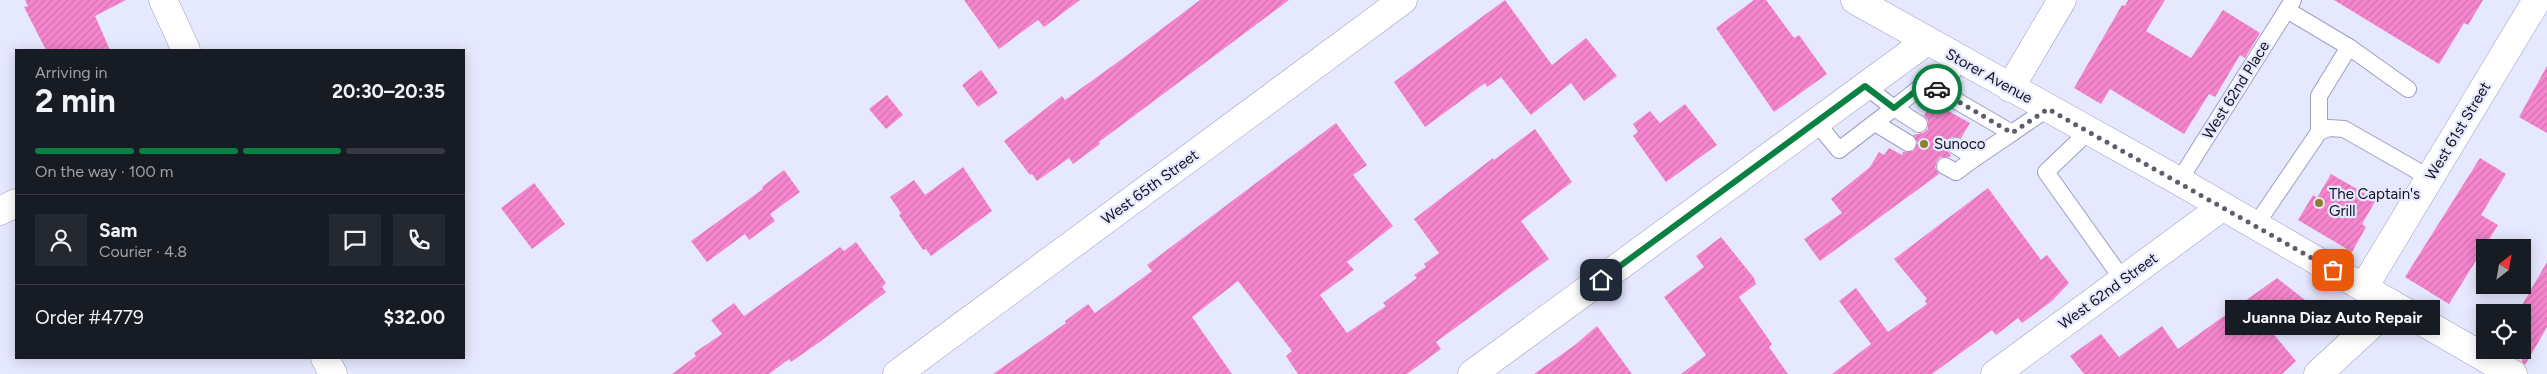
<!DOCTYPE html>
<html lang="en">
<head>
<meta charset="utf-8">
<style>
  :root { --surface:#171b24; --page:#242831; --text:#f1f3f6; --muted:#9ea1a6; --line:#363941; --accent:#0b8043 }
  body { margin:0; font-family:Figtree,sans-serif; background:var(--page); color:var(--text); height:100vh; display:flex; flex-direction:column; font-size:19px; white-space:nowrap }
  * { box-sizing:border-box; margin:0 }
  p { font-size:16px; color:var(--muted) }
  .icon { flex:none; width:28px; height:28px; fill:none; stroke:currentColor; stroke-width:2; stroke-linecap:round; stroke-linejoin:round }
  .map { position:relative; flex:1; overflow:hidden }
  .sheet { position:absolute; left:15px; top:49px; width:450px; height:310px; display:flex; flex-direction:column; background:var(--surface); border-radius:0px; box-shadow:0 2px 12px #0003 }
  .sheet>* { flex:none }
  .needle { width:32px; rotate:31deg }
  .fabs { position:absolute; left:2476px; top:239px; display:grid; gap:10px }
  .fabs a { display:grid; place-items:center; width:55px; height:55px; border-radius:0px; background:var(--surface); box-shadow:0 2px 12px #0003; font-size:25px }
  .pin { position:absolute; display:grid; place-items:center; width:42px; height:42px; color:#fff; margin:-21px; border-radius:10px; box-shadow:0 2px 8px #0006 }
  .courier { position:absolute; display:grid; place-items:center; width:50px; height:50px; margin:-25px; border:4px solid #0b8043; border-radius:50%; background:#fff; color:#222; box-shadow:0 1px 6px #0007 }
  .bubble { position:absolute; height:35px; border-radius:0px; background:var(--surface); box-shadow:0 2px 12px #0003; font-size:16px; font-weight:700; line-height:35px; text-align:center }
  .head em { font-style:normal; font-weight:700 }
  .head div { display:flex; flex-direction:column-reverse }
  .head { display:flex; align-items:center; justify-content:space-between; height:85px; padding:0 20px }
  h1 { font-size:32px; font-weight:700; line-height:38px }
  .bar { display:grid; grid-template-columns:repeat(4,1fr); gap:8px 5px; align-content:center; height:60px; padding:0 20px }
  .bar i { height:6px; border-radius:4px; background:var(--line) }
  .bar .selected { background:var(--accent) }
  .bar p { grid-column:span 4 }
  .line { display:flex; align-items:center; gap:12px; padding:0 20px; border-top:1px solid var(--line) }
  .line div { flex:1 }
  .round { display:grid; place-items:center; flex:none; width:52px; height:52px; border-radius:0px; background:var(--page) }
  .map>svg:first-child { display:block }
  .building { fill:url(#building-hatch) }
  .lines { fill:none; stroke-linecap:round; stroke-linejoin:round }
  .service-casing { stroke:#9d9fc2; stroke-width:18 }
  .minor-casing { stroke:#9d9fc2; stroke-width:29 }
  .tertiary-casing { stroke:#9d9fc2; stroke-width:29 }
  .secondary-casing { stroke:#9d9fc2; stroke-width:29 }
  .service { stroke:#fff; stroke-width:16 }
  .minor { stroke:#fff; stroke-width:28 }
  .tertiary { stroke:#fff; stroke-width:28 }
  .secondary { stroke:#fff; stroke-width:28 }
  .done { stroke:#5c5d6d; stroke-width:5; stroke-dasharray:0 9 }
  .route { stroke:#0b8043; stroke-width:6 }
  .poi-dot { fill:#8b8129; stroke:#e6e8ff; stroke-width:2 }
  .labels { text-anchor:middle; stroke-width:4.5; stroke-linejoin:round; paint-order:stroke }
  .street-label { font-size:15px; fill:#12121f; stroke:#e6e8ff }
  .poi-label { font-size:15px; fill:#12121f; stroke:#e6e8ff; text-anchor:start }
</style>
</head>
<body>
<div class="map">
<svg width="2547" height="374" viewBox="0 0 2547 374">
  <defs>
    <pattern id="building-hatch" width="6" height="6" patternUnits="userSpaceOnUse" patternTransform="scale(1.25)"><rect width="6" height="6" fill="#f685cd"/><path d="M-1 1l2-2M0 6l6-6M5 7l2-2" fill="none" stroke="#d272b0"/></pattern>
  </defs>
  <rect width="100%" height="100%" fill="#e6e8ff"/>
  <g class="building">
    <path d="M25 0H126L95 16 110 50H46L24 7 28 6Z"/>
    <path d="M964 0H1080L1044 27 1038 20 999 49Z"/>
    <path d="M1200 0H1289L1099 142 1100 144 1073 164 1069 158 1037 181 1032 174 1030 175 1004 141 1062 96 1065 100 1122 59Z"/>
    <path d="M1505 0 1552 65 1586 38 1617 76 1584 101 1571 83 1531 115 1501 77 1487 87 1485 83 1425 127 1394 82Z"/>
    <path d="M1754 0H1766L1794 38 1799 35 1827 74 1774 112 1716 28Z"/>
    <path d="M2128 0H2165L2146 31 2191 58 2223 10 2260 33 2245 58 2240 55 2215 97 2209 94 2184 134 2110 89 2101 104 2074 88 2122 5 2125 6Z"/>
    <path d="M2334 0H2483L2468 25 2464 23 2439 64Z"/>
    <path d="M2547 66V133L2519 117Z"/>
    <path d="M981 70 998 93 978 107 962 85Z"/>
    <path d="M887 95 903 115 886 129 869 109Z"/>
    <path d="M1932 102 1970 123 1961 138 1952 137 1947 141V150L1951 155 1950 157H1940L1937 161 1935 167 1939 174 1820 261 1804 239 1842 213 1831 199 1870 167 1879 152 1884 155 1889 148 1902 155 1903 152 1913 151 1918 143 1913 135 1923 133 1928 129V120L1924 116Z"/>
    <path d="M1685 104 1717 145 1666 182 1633 136 1638 132 1633 124 1650 111 1660 123Z"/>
    <path d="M1336 123 1367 165 1353 175 1393 226 1347 262 1354 270 1320 295 1347 333 1386 306 1383 303 1417 278 1414 275 1426 267 1424 264 1439 253 1414 219 1493 158 1494 160 1535 129 1572 182 1521 221 1549 259 1436 342 1441 349 1407 374H1298L1286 356 1292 351 1238 281 1192 317 1232 374H993L1066 323 1065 321 1088 304 1095 313 1152 271 1147 265Z"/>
    <path d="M2480 158 2506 174 2481 215 2498 225 2449 304 2405 277Z"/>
    <path d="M963 167 992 211 931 256 926 249 923 250 899 215 901 213 890 197 914 180 925 195Z"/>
    <path d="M784 170 800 192 770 214 775 221 749 240 745 234 707 262 691 241 763 189 762 187Z"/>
    <path d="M2331 174 2376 200 2362 224 2366 227 2352 252 2298 220 2313 195 2317 198Z"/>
    <path d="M534 183 565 224 532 249 501 208Z"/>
    <path d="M1988 188 2041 260 2047 255 2069 283 2052 301 2022 323 2018 318 1996 335 1992 330 1932 374H1832L1871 344 1839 301 1856 288 1888 332 1927 304 1925 301 1927 299 1894 259Z"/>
    <path d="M1721 237 1754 278 1756 284 1739 297 1772 344 1769 347 1788 374H1681L1706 355 1664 297 1704 267 1696 256Z"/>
    <path d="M856 242 886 283 882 287 886 292 821 341 791 362 789 359 769 374H672L696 356 694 353 722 334 711 320 734 303 744 316 840 247 844 251Z"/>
    <path d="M2547 262V327L2525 365 2522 362V305Z"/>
    <path d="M2277 278 2305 300 2271 331 2296 361 2282 374H2084L2070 356 2101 334 2119 357 2162 326 2178 349Z"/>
    <path d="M1597 326 1632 374H1534L1575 345Z"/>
  </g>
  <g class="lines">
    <defs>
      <g id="service">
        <path d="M2287 10 2349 47 2408 89"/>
        <path d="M1941 92 1960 60"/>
        <path d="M1816 122 1839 150 1894 108 1865 86"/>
        <path d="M1875 123 1908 143"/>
        <path d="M1919 124 1894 108 1918 89H1936L2012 133 2047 109"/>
        <path d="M2089 131 2046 172 2123 280"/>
        <path d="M2319 132V96L2349 47"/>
        <path d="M1956 146 1975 158 2012 133"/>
        <path d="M1945 166 1956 172 1975 158"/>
        <path d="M2179 181 2293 0"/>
        <path d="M2255 226 2319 132 2329 128 2344 129 2430 178"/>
      </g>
      <g id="minor">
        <path d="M2010 88 2062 0"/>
        <path d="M0 211 16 203"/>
        <path d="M2364 287 2537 0"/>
        <path d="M1472 374 1927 41"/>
        <path d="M1995 374 2222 207"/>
        <path d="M2318 374 2393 305"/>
      </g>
      <g id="tertiary">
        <path d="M1855 0 2179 181 2513 374"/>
        <path d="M897 374 1403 0"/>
      </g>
      <g id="secondary">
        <path d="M163 0 186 50"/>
        <path d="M325 358 333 374"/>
      </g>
    </defs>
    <use href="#service" class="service-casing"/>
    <use href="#minor" class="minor-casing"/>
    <use href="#tertiary" class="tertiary-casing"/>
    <use href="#secondary" class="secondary-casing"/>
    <use href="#service" class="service"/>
    <use href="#minor" class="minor"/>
    <use href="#tertiary" class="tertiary"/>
    <use href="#secondary" class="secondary"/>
  </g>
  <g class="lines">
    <path class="done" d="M1937 89 2012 133 2048 109 2333 270"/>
    <path class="route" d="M1601 280 1865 86 1894 108 1918 89H1937"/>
  </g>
  <g class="poi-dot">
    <circle cx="1924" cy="144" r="5"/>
    <circle cx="2319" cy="203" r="5"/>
  </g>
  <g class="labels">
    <g class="street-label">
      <text transform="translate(1989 76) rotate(29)" y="5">Storer Avenue</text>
      <text transform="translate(2236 90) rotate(-58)" y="5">West 62nd Place</text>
      <text transform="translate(2458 131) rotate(-59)" y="5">West 61st Street</text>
      <text transform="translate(1150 187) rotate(-36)" y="5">West 65th Street</text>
      <text transform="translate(2108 291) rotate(-36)" y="5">West 62nd Street</text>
    </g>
    <g class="poi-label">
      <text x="1934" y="149">Sunoco</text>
      <text x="2329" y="199">The Captain's<tspan x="2329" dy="17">Grill</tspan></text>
    </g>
  </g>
</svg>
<div class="fabs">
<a><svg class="needle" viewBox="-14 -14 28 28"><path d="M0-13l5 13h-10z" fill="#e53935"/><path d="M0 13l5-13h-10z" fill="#9ea1a6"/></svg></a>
<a><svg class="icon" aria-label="locate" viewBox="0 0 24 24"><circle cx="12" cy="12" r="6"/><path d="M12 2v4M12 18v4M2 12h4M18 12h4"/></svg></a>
</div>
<div class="pin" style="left:2333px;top:270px;background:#ea580c"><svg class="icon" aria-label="bag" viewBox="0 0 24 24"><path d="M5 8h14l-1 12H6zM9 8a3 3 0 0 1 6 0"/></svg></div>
<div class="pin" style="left:1601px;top:280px;background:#1f2937"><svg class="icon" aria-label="home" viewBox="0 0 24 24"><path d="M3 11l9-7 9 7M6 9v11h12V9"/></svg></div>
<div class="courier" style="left:1937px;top:89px"><svg class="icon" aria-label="car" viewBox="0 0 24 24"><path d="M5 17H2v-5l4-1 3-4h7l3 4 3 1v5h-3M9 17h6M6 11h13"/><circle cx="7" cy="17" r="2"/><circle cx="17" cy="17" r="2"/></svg></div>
<div class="bubble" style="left:2225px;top:300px;width:215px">Juanna Diaz Auto Repair</div>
<section class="sheet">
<div class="head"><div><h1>2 min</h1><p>Arriving in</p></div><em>20:30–20:35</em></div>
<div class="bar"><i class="selected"></i><i class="selected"></i><i class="selected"></i><i></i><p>On the way · 100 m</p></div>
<div class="line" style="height:90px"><a class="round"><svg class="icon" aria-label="person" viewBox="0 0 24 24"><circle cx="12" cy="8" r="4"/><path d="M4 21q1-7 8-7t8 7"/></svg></a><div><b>Sam</b><p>Courier · 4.8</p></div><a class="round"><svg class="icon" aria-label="chat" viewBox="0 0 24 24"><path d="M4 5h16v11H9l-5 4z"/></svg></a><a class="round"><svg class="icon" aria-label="phone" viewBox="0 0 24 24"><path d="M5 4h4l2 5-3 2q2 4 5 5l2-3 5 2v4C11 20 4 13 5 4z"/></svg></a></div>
<div class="line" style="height:65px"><div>Order #4779</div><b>$32.00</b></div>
</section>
</div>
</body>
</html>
